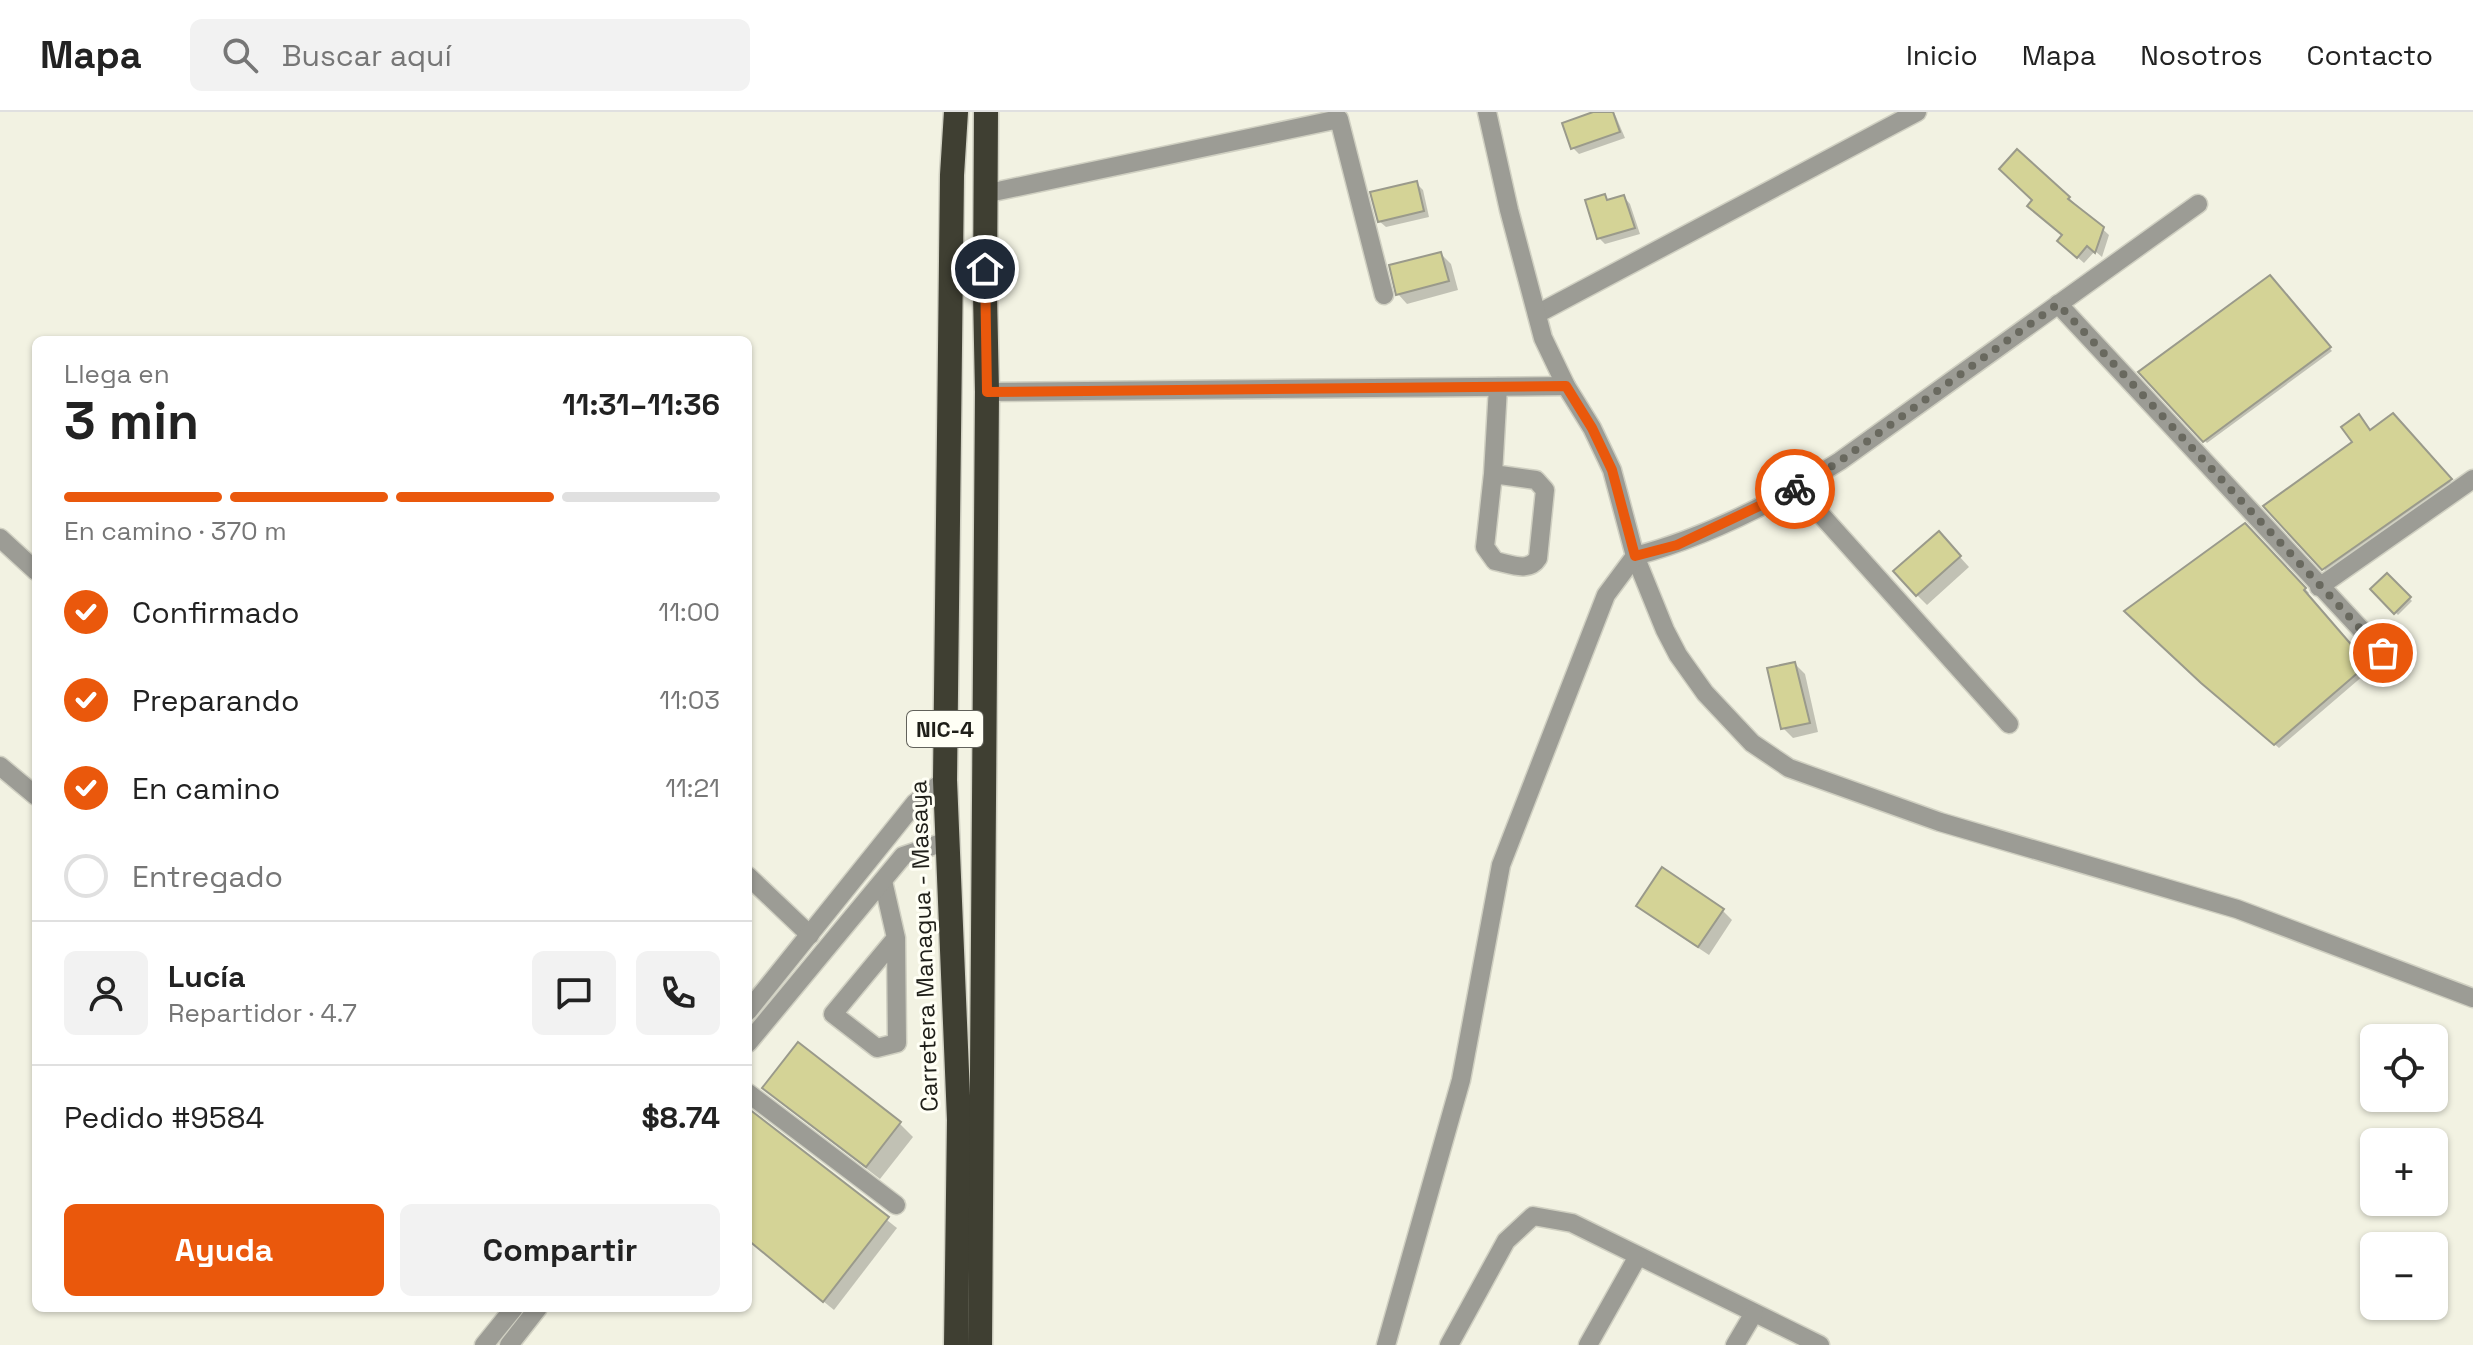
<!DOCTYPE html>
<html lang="es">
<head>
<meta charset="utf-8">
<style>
  :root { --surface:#fff; --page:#f2f2f2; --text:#222; --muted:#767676; --line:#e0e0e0; --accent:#ea580c }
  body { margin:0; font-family:"Space Grotesk",sans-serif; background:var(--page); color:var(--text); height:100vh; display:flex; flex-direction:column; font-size:30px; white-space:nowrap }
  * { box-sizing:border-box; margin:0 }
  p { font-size:26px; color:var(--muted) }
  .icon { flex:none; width:44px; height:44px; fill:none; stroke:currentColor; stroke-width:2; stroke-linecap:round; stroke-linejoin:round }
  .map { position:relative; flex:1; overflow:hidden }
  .side { position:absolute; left:32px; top:224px; width:720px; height:976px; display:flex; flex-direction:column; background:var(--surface); border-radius:12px; box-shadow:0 2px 6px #0004 }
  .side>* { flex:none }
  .controls { position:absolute; left:2360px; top:912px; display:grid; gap:16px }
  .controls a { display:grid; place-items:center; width:88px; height:88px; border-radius:12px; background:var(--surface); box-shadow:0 2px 6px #0004; font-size:40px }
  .pin { position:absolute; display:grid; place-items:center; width:68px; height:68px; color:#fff; margin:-34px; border:4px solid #fff; border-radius:50%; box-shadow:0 2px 8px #0007 }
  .courier { position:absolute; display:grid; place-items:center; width:80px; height:80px; margin:-40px; border:6px solid #ea580c; border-radius:50%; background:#fff; color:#222; box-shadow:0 2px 10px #0007 }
  .headline em { font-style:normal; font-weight:700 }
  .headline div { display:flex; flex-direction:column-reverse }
  .headline { display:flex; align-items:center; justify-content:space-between; height:136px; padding:0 32px }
  h1 { font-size:52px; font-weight:700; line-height:60px }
  .bar { display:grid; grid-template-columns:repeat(4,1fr); gap:12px 8px; align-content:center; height:96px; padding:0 32px }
  .bar i { height:10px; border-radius:6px; background:var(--line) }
  .bar .on { background:var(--accent) }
  .bar p { grid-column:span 4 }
  .line { display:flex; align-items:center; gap:20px; padding:0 32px; border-top:2px solid var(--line) }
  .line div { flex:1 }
  .round { display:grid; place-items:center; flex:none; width:84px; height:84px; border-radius:12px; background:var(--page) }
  ol { padding:0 32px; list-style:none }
  li { display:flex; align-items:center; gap:24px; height:88px }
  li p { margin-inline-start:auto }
  li .icon { padding:8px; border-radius:50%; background:var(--accent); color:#fff; stroke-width:4 }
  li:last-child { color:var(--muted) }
  li i { width:44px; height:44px; border:4px solid var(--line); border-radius:50% }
  .primary-button { display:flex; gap:16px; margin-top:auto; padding:16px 32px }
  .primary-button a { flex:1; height:92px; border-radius:12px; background:var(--accent); color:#fff; font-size:32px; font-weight:700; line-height:92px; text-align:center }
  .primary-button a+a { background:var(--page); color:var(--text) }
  header { display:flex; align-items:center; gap:48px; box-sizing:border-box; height:112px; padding:0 40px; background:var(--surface); border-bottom:2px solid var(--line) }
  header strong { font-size:38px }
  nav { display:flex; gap:44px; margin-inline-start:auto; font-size:28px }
  .search { width:560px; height:72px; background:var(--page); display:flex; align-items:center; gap:20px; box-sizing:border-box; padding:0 28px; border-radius:12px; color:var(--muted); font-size:30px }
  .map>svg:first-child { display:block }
  .shadow { fill:#0003 }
  .building { fill:#d4d396; stroke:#9a9a8b; stroke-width:2 }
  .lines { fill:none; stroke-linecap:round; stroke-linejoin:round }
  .minor-casing { stroke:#d0d0c2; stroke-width:21 }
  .highway-casing { stroke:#d0d0c2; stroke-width:27 }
  .minor { stroke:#9c9c95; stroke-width:18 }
  .highway { stroke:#3f3f32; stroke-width:24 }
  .done { stroke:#69695f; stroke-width:8; stroke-dasharray:0 14.4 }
  .route { stroke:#ea580c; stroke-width:10 }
  .labels { text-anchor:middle; stroke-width:6; stroke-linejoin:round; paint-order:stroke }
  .shield { fill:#fffff5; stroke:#62625b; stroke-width:2 }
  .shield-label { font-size:22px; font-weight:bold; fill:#1f1f19 }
  .street-label { font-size:24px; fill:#1f1f19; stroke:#fffff5 }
</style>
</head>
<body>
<header>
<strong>Mapa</strong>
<div class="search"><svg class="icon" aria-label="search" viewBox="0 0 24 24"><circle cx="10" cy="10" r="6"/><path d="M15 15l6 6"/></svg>Buscar aquí</div>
<nav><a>Inicio</a><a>Mapa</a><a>Nosotros</a><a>Contacto</a></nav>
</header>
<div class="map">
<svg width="2473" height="1233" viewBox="0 0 2473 1233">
  <rect width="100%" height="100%" fill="#f2f2e2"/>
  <g class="shadow">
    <path d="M1599 0H1614L1625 26 1579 42 1573 36Z"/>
    <path d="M1416 71 1423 78 1429 105 1386 115 1379 109Z"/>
    <path d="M1604 84 1610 90 1624 85 1630 92 1640 122 1605 132 1599 126Z"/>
    <path d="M2069 86 2109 123 2102 145 2095 139 2084 151 2066 135 2064 123 2035 100Z"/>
    <path d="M1441 142 1451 152 1458 178 1407 192 1398 182Z"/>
    <path d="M2270 166 2332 239 2207 331 2141 261Z"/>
    <path d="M2393 304 2452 371 2326 459 2266 394Z"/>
    <path d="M2245 413 2309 481 2307 483 2371 557 2279 636 2207 575Z"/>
    <path d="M1948 432 1969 455 1927 493 1917 483Z"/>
    <path d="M2387 463 2412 489 2398 503 2373 477Z"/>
    <path d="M1795 552 1805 562 1818 620 1793 626 1783 616Z"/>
    <path d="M1639 793 1722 798 1732 808 1709 843 1649 803Z"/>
    <path d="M764 976 899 1011 913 1025 880 1067 778 989Z"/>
    <path d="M750 1000 897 1116 834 1198 748 1128Z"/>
  </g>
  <g class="building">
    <path d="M1593 0H1613L1620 20 1571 37 1562 11Z"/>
    <path d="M2017 37 2070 85 2068 87 2104 115 2095 141 2087 134 2077 146 2057 129 2062 123 2027 94 2032 88 1999 57Z"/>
    <path d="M1417 69 1424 99 1378 110 1370 80Z"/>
    <path d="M1605 82 1607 88 1624 83 1635 116 1597 127 1585 88Z"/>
    <path d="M1441 140 1449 169 1396 183 1389 153Z"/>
    <path d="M2270 163 2331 235 2203 330 2138 260Z"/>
    <path d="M2393 301 2452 367 2322 458 2263 394 2352 330 2341 315 2359 302 2370 318Z"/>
    <path d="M2245 411 2306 476 2304 478 2368 552 2274 633 2201 571 2124 499Z"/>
    <path d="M1939 419 1961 444 1916 484 1893 459Z"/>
    <path d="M2387 461 2411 485 2394 502 2370 477Z"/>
    <path d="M1795 550 1810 611 1781 617 1767 556Z"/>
    <path d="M1662 755 1724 797 1698 835 1636 794Z"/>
    <path d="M798 930 901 1010 866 1055 762 976Z"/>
    <path d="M749 997 889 1105 823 1190 748 1128Z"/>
  </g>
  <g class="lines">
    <defs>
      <g id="minor">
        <path d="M984 82 1339 7 1384 183"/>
        <path d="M2198 92 1840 349C1777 389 1708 425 1635 444L1665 518 1678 543 1705 581 1752 631 1789 656 1940 710 2237 797 2473 886"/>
        <path d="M2058 192 2383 541"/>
        <path d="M1537 202 1917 0"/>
        <path d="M987 280 1566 274"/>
        <path d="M1493 362 1536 368 1545 378 1538 446C1529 461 1510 452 1495 449L1485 435 1493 362 1498 275"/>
        <path d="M1797 376 2009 612"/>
        <path d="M0 426 36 459"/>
        <path d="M2319 475 2473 367"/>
        <path d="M0 654 36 684"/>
        <path d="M748 764 810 823"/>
        <path d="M883 769 896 826 897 931 877 936 833 902 896 826"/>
        <path d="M748 899 915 691 945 668"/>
        <path d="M748 931 903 744 947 729"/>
        <path d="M748 981 896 1093"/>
        <path d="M484 1233 514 1196"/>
        <path d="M509 1233 538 1196"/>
        <path d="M1386 1233 1461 968 1501 753 1606 483 1635 444 1612 358 1592 316 1566 274 1543 226 1509 98 1487 0"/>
        <path d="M1449 1233 1506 1129 1533 1104 1572 1111 1820 1233"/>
        <path d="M1588 1233 1638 1144"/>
        <path d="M1735 1233 1754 1201"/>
      </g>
      <g id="highway">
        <path d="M956 0 952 63 945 668 959 1008 956 1233"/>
        <path d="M980 1233 987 280 985 182 986 0"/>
      </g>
    </defs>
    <use href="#minor" class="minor-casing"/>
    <use href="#highway" class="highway-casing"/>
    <use href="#minor" class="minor"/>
    <use href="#highway" class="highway"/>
  </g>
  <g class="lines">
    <path class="done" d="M1795 377 1840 349 2058 192 2383 541"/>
    <path class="route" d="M985 157 987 280 1566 274 1592 316 1612 358 1635 444 1677 433 1795 377"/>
  </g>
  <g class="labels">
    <rect class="shield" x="907" y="599" width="76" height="36" rx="6"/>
    <g class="shield-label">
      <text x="945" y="625">NIC-4</text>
    </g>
    <g class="street-label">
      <text transform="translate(924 834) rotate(-92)" y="8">Carretera Managua - Masaya</text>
    </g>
  </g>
</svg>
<div class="controls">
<a><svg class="icon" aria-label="locate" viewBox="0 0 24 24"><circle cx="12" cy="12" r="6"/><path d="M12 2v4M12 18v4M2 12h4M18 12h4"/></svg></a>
<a>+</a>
<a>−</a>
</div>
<div class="pin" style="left:2383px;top:541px;background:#ea580c"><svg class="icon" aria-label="bag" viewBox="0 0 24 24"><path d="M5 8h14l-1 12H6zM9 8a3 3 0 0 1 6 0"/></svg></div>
<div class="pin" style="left:985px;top:157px;background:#1f2937"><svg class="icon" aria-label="home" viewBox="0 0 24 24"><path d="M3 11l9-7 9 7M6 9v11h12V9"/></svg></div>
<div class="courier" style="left:1795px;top:377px"><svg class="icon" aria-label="bike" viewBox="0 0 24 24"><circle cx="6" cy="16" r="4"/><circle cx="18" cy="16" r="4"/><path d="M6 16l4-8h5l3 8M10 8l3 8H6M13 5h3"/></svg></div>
<section class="side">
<div class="headline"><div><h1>3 min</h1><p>Llega en</p></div><em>11:31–11:36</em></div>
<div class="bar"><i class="on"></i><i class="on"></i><i class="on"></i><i></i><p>En camino · 370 m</p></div>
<ol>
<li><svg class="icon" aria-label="check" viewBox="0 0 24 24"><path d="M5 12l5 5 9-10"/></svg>Confirmado<p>11:00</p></li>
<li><svg class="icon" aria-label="check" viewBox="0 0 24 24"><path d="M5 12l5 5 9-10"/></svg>Preparando<p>11:03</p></li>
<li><svg class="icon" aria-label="check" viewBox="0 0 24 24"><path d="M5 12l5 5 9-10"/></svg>En camino<p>11:21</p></li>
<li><i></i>Entregado</li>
</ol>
<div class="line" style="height:144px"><a class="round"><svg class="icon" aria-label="person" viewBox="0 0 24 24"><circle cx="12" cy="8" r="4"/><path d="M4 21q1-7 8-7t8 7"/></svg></a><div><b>Lucía</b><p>Repartidor · 4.7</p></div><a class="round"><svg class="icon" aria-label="chat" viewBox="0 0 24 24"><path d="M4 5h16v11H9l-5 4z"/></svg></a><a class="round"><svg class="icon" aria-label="phone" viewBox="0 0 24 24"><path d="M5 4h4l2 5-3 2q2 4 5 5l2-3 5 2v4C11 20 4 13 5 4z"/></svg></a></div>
<div class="line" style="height:104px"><div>Pedido #9584</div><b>$8.74</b></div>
<div class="primary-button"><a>Ayuda</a><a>Compartir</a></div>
</section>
</div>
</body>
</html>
